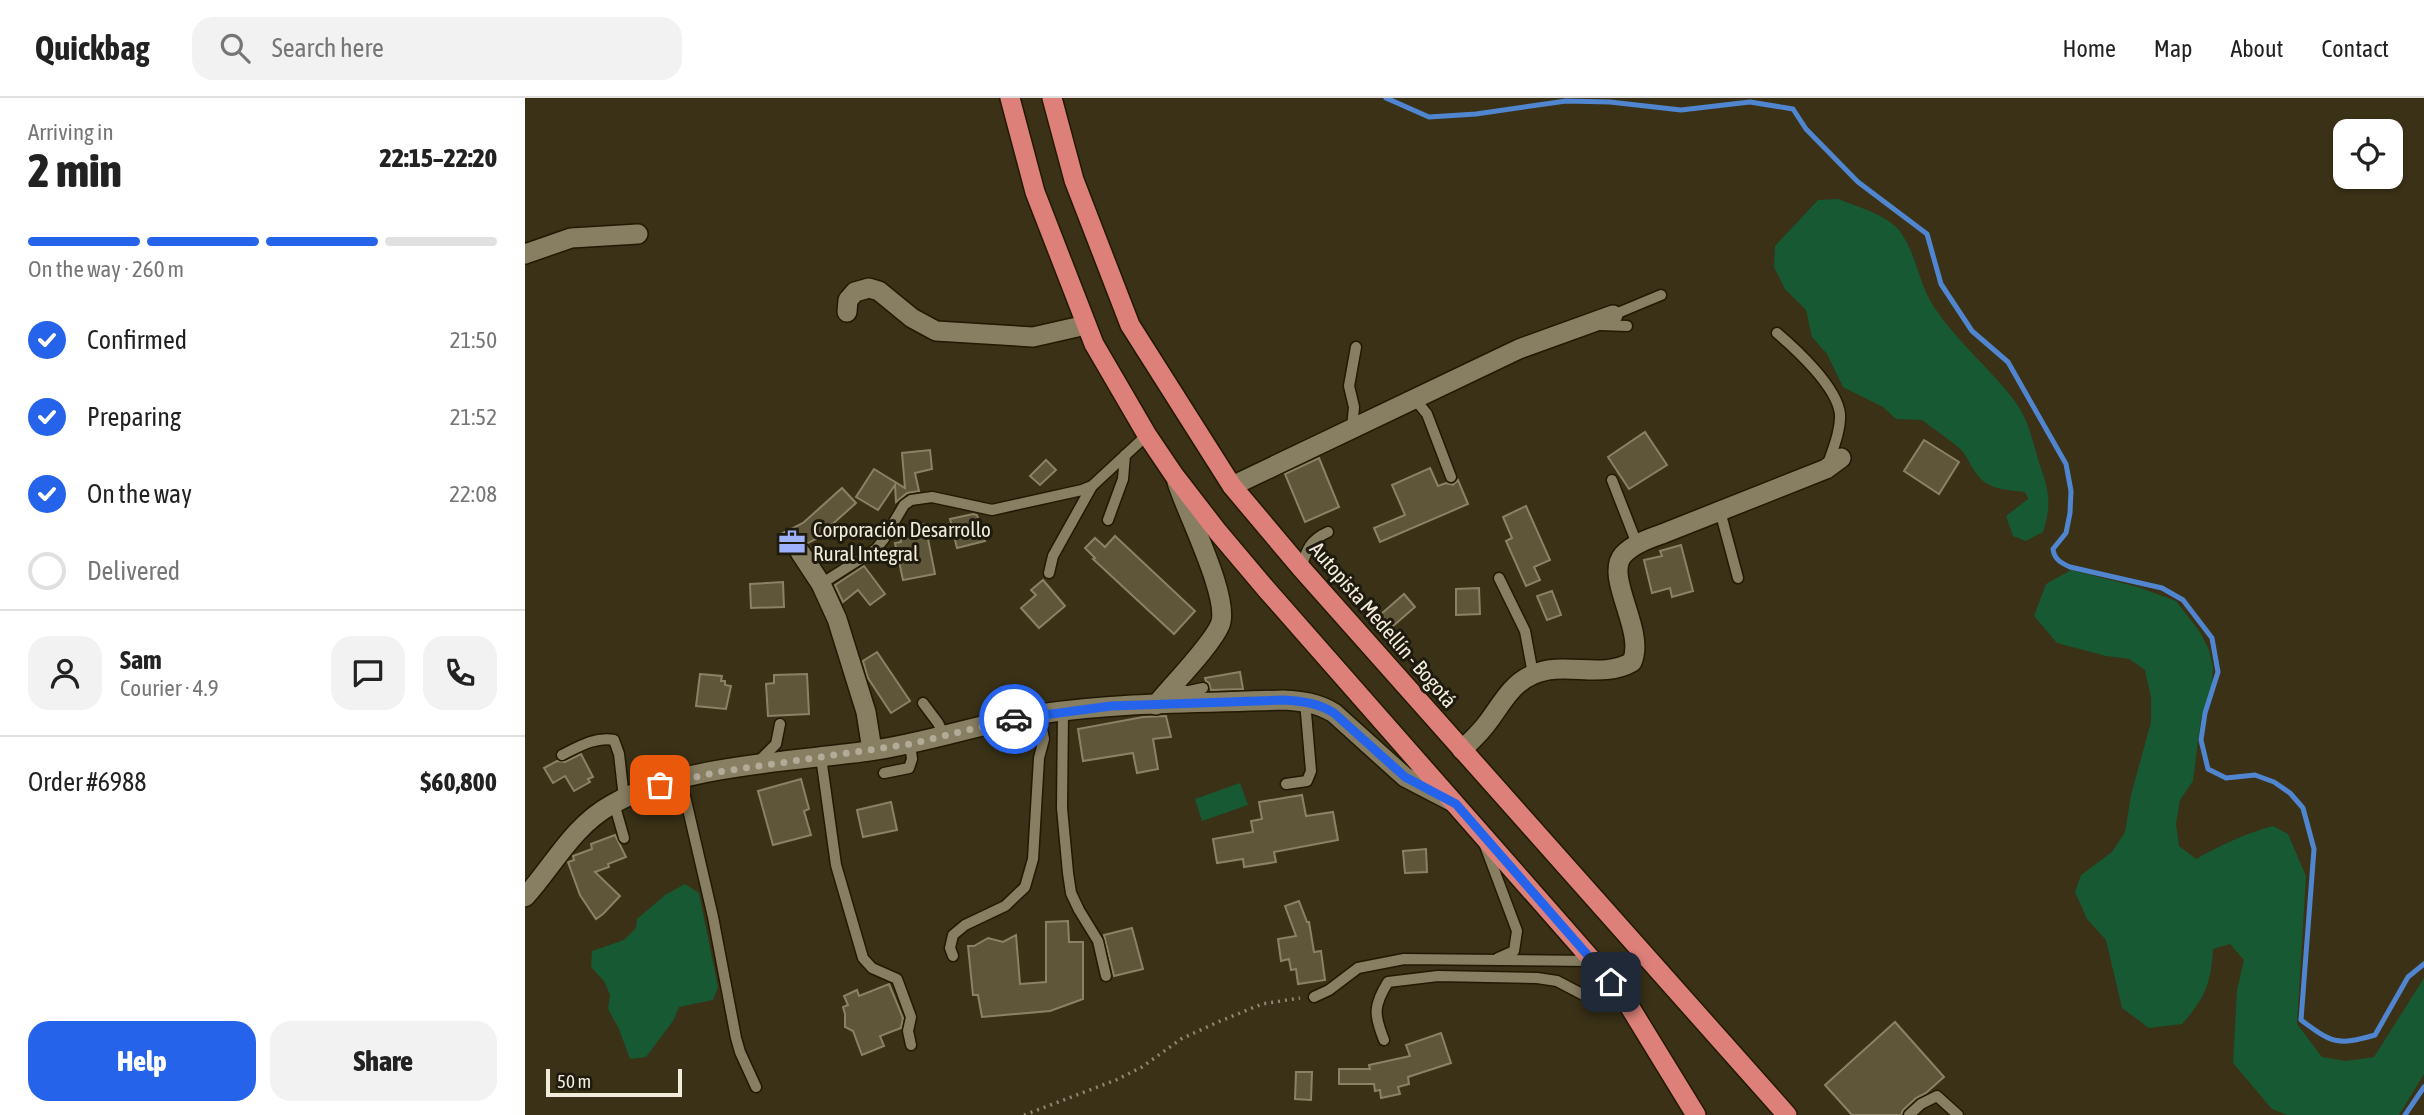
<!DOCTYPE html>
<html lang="en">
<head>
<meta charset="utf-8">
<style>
  :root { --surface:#fff; --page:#f2f2f2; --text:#222; --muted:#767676; --line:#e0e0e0; --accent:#2563eb }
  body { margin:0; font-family:"Asap Condensed",sans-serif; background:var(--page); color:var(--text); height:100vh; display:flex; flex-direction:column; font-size:26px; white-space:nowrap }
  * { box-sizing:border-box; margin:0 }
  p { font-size:23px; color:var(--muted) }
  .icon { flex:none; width:38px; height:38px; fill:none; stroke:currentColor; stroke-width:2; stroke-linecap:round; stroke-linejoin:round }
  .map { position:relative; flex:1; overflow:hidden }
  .panel { display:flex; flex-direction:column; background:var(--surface); width:525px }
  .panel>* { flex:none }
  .controls { position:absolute; left:1808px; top:21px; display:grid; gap:14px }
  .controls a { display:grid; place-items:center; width:70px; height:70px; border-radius:14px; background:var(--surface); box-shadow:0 2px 5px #0004; font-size:35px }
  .scale { position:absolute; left:21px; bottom:18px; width:136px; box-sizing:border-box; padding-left:7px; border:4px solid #f1ecdc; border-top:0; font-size:19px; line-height:24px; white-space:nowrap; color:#f1ecdc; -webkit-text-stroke:5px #1e1a0e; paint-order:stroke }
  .pin { position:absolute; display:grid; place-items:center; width:60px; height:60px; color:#fff; margin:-30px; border-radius:14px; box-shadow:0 4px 10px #0006 }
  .courier { position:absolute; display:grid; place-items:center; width:70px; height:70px; margin:-35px; border:5px solid #2563eb; border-radius:50%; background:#fff; color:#222; box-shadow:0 2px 9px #0007 }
  .overview em { font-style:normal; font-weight:800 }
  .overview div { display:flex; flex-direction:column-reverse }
  .overview { display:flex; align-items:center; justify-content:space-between; height:119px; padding:0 28px }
  h1 { font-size:46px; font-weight:800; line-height:52px }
  .bar { display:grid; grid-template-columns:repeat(4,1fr); gap:10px 7px; align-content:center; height:84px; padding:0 28px }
  .bar i { height:9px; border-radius:5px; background:var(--line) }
  .bar .selected { background:var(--accent) }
  .bar p { grid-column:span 4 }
  .line { display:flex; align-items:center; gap:18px; padding:0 28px; border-top:2px solid var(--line) }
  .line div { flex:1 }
  .round { display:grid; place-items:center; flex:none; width:74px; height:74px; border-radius:21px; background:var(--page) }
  ol { padding:0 28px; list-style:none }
  li { display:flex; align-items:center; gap:21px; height:77px }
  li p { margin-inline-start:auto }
  li .icon { padding:7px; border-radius:50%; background:var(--accent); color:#fff; stroke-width:4 }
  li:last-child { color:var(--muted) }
  li i { width:38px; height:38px; border:4px solid var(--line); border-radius:50% }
  .primary-button { display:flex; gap:14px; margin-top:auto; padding:14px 28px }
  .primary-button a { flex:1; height:80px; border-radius:21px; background:var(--accent); color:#fff; font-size:28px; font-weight:800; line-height:80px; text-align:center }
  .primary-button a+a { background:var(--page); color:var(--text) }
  header { display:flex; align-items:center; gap:42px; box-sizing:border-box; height:98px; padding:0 35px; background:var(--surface); border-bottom:2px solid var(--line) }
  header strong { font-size:33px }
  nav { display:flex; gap:38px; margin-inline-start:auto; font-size:24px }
  .search { width:490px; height:63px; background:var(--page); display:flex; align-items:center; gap:18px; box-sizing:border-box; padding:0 24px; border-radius:21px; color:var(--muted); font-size:26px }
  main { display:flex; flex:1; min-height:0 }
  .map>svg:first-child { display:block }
  .green { fill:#165932 }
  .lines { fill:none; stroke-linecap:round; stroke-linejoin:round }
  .stream { stroke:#5085d0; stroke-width:5 }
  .building { fill:#5f563a; stroke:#8b8164; stroke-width:2 }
  .service-casing { stroke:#211901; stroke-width:13 }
  .minor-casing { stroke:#211901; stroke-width:22 }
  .trunk-casing { stroke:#211901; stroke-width:22 }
  .path { stroke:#8e8772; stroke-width:3.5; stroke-dasharray:2 5; stroke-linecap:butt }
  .service { stroke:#887e62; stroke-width:10 }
  .minor { stroke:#887e62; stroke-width:19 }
  .trunk { stroke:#dd8079; stroke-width:19 }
  .done { stroke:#b1ab97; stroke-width:7; stroke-dasharray:0 12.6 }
  .route { stroke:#2563eb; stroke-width:9 }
  .labels { text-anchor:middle; stroke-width:6; stroke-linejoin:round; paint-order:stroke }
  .poi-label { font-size:21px; fill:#f1ecdc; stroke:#1e1a0e; text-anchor:start }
  .street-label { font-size:21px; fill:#f1ecdc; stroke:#1e1a0e }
</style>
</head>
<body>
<header>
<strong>Quickbag</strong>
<div class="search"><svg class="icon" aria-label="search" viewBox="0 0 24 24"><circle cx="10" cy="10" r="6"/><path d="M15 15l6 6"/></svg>Search here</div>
<nav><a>Home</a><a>Map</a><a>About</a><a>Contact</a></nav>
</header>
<main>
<section class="panel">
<div class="overview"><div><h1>2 min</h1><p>Arriving in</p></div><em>22:15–22:20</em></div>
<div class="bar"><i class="selected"></i><i class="selected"></i><i class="selected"></i><i></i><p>On the way · 260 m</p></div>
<ol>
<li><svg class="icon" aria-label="check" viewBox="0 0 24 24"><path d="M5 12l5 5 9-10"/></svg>Confirmed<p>21:50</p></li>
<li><svg class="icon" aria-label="check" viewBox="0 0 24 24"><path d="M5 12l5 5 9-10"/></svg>Preparing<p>21:52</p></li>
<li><svg class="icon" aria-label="check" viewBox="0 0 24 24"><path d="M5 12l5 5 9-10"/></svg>On the way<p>22:08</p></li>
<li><i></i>Delivered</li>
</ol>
<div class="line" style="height:126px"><a class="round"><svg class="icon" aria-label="person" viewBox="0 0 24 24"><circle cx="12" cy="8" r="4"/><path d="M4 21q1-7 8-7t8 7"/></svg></a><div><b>Sam</b><p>Courier · 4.9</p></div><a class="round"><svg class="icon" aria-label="chat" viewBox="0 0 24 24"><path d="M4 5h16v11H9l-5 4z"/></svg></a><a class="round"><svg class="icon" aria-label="phone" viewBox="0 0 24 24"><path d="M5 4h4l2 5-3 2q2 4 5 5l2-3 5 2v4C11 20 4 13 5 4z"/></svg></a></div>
<div class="line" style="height:91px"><div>Order #6988</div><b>$60,800</b></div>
<div class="primary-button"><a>Help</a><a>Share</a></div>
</section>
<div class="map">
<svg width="1899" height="1017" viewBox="0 0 1899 1017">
  <rect width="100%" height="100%" fill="#3a3117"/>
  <g class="green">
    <path d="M1313 101C1329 107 1363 118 1374 132 1392 156 1393 185 1409 209 1432 244 1465 270 1489 302 1503 320 1507 341 1513 361 1523 392 1528 402 1518 434L1501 443 1488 438 1481 418 1503 401 1500 394C1484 392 1465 392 1454 379 1445 369 1443 357 1432 348 1421 339 1408 331 1397 322L1371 321 1358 309 1318 289 1302 256 1287 239 1281 212 1260 191 1249 169 1250 148 1293 102Z"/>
    <path d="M1546 472 1613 489 1651 503 1675 534 1684 552 1688 569 1687 586 1676 620 1668 683 1655 702 1651 726 1654 748 1671 761C1696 747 1721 735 1748 728L1763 736 1781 778 1772 926 1797 959 1821 963 1849 959 1899 880V976L1874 1017H1762L1747 1011 1708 965 1712 892 1719 862 1705 846 1688 851C1686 886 1680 900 1657 926L1624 930 1597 910 1581 842 1562 821 1550 794 1556 777 1587 754 1600 734 1606 697 1626 624V599L1620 572 1604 561 1581 558 1532 545 1509 518 1521 486Z"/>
    <path d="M715 685 723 707 677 723 670 701Z"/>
    <path d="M160 786 174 795 193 889 188 902 154 909 148 923 121 959 105 961 94 931 83 911 85 897 79 883 66 869 67 853 99 842 111 830 112 821 140 797Z"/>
  </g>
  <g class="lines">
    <g class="stream">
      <path d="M861 0 904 19 951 16 1041 3 1085 4 1156 12 1225 4 1268 11 1281 31 1333 84 1402 136 1416 186 1447 233 1483 264 1541 366 1546 393 1545 415 1541 435 1528 451C1529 461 1536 465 1545 469L1637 490 1658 502 1687 540 1693 574 1680 615 1676 642 1683 671 1701 680 1730 677 1749 684 1765 695 1778 710 1789 751 1776 922C1807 945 1812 948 1850 937L1883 879 1899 866"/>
      <path d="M1880 1017 1899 989"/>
    </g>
  </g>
  <g class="building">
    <path d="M1120 334 1142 367 1104 391 1083 359Z"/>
    <path d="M1399 342 1434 364 1414 396 1379 373Z"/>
    <path d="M405 352 407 371 390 375 394 393 382 395 371 404 370 387 353 412 331 399 349 371 380 390 377 355Z"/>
    <path d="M794 360 814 409 780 424 760 376Z"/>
    <path d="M521 362 531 372 515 387 505 378Z"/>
    <path d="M905 370 913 388 921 385 928 387 933 382 943 406 855 444 849 430 880 417 867 387Z"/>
    <path d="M317 390 331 405 291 441 283 445 275 442 269 443 262 455 254 437 278 425Z"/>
    <path d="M1001 408 1025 462 1009 469 1015 482 1001 488 981 443 987 440 978 419Z"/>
    <path d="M448 416 452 417 460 443 432 450 425 421Z"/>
    <path d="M400 426 410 476 378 482 370 445 376 444 374 432Z"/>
    <path d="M590 438 670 513 649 536 568 461 570 460 560 450 570 440 580 449Z"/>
    <path d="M1156 447 1168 493 1147 499 1145 490 1127 495 1119 462 1137 458 1135 453Z"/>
    <path d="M339 468 360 496 345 507 333 492 318 504 310 487Z"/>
    <path d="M518 482 540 508 514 530 496 510 511 497 506 492Z"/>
    <path d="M258 484 259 509 226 510 225 486Z"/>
    <path d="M954 490 955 516 931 517V491Z"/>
    <path d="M1027 493 1036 517 1022 522 1012 498Z"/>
    <path d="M879 496 890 509 867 529 855 517Z"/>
    <path d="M352 554 385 603 366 615 343 580 338 563Z"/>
    <path d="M715 574 718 591 686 592 684 585 681 583 680 580Z"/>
    <path d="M175 576 197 578 196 583H200V587L206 588 201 611 171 608Z"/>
    <path d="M282 576 284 616 243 618 241 586 249 585V577Z"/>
    <path d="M641 618 646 639 628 641 633 671 612 675 608 655 558 663 553 631 618 619Z"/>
    <path d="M56 656 68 679 63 681 65 684 49 693 40 678 28 685 19 670 32 663 40 664Z"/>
    <path d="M276 681 284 711 279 713 286 737 248 747 233 693Z"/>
    <path d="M777 697 781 718 808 714 813 742 749 754 751 764 719 769 718 761 692 765 688 741 728 734 726 723 737 721 734 704Z"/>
    <path d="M366 704 372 732 338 739 332 712Z"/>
    <path d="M90 737 101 759 83 766 84 769 70 774 95 798 78 816 71 821 55 797 43 764 49 762 48 758 67 751 66 746Z"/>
    <path d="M901 751 902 774 880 775 878 753Z"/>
    <path d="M774 803 782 824H784L789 854 796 853 800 882 773 886 771 871 766 872 764 861 756 863 753 841 771 838 760 808Z"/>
    <path d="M543 823 544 844H558V901L525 913 457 919 453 897H448L443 848H449L463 840 478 844 491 837 495 886 521 884V824Z"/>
    <path d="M607 830 618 871 589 878 579 837Z"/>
    <path d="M364 886 378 920 376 930 355 938 359 948 337 957 328 933 320 929V916L318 909 323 907 319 898 332 892 334 898Z"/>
    <path d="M1370 924 1419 979 1401 995 1391 1000 1378 1012 1376 1017H1327L1300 987Z"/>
    <path d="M916 935 926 965 883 979 884 986 873 989 875 996 856 1000 855 992 850 993 849 986H814V971H845L844 967 885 958 881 947Z"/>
    <path d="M771 974H787L786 1002 770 1001Z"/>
  </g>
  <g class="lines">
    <defs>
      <g id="service">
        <path d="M1088 217 1136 197"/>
        <path d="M1075 227 1102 228"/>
        <path d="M1252 235C1272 252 1312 289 1315 316 1316 333 1307 353 1302 369"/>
        <path d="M889 300 902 316 926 379"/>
        <path d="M827 330 829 309 824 288 831 249"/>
        <path d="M1087 382 1112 446"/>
        <path d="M1195 413 1213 480"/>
        <path d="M583 422 598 381 600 357"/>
        <path d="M776 470C782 451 785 442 803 434"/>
        <path d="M524 475 528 458 567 388"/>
        <path d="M974 480 1000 533 1008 576"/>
        <path d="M296 486 351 451 359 441 379 407 386 402 407 399 467 412 557 392 567 388 622 337"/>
        <path d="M643 593H664L678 590"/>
        <path d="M398 605 413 625 419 637"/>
        <path d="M538 613 537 710 543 775 546 795 554 812 573 843 581 878"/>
        <path d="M37 657C53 649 71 638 89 642L94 656 99 700"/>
        <path d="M296 659 311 767 338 860 347 870 372 881 386 919 383 933 386 947"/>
        <path d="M233 664 251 646 255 626"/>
        <path d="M359 675 384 670 387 661 385 646"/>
        <path d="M156 681 188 819 211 940 215 954 231 989"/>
        <path d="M761 686 782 683 786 673 780 603"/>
        <path d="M89 705 99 740"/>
        <path d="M959 745 992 833 989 853 973 860"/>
        <path d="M428 858 425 850 428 837 440 827 480 808 500 789 508 761 514 660 519 641 514 616"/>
        <path d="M789 899 804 892 833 870 879 861 1068 863"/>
        <path d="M859 942C849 917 848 908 863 884L913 878 1012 880 1032 883 1072 904 1103 906"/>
        <path d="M1384 1017 1396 1006 1412 998 1433 1017"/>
      </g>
      <g id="minor">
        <path d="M0 156 46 140 113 136"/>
        <path d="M322 214 323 202 330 194 344 190 354 193 387 220 411 233 508 239 561 227"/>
        <path d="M707 388 994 251 1088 217"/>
        <path d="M275 454 296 486 312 521 341 614 347 652"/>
        <path d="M631 607C647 587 686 548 695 527 706 501 661 414 652 384"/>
        <path d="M937 652C946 643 956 634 963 624 976 607 986 586 1007 577 1038 562 1076 582 1107 564 1121 533 1079 479 1098 457 1108 446 1123 441 1137 436L1301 371 1316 360"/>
        <path d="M0 799C28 768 48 728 86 707 156 667 264 664 344 653 402 645 457 625 515 616 595 604 677 605 758 602 777 603 793 605 809 615L880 679 928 704"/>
      </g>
      <g id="trunk">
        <path d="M485 0 510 94 569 246 622 337 649 377 693 434 742 492 1068 863 1103 906 1171 1017"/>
        <path d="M527 0 549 82 605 227 707 388 776 470 1262 1017"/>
      </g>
    </defs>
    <use href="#service" class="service-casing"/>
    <use href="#minor" class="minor-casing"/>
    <use href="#trunk" class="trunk-casing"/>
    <path class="path" d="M499 1017 591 982 617 969 656 941 693 924 737 906 775 900"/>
    <use href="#service" class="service"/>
    <use href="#minor" class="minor"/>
    <use href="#trunk" class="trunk"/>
  </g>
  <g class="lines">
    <path class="done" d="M135 687 193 674 385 646 489 621"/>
    <path class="route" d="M489 621 586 608 758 602C777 603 793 605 809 615L880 679 931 706 1086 884"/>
  </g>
  <defs>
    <symbol id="office-bare" viewBox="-9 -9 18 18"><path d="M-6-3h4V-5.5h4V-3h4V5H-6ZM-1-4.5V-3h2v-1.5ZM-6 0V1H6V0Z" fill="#9fb3fd" stroke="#1e1a0e" stroke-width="2.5" paint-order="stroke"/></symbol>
  </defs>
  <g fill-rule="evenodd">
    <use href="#office-bare" x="248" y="425" width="38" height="38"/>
  </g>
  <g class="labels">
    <g class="poi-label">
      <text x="288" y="439">Corporación Desarrollo<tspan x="288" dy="24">Rural Integral</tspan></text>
    </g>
    <g class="street-label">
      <text transform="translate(858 527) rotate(49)" y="7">Autopista Medellín - Bogotá</text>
    </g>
  </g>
</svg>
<div class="controls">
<a><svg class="icon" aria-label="locate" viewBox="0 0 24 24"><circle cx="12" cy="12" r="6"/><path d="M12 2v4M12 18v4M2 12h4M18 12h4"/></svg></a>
</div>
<div class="scale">50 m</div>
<div class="pin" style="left:135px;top:687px;background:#ea580c"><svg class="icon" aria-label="bag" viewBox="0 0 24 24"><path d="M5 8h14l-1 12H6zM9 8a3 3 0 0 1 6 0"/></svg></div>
<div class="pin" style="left:1086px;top:884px;background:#1f2937"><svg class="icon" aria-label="home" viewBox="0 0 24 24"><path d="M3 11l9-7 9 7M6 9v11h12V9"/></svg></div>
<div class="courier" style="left:489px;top:621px"><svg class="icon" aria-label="car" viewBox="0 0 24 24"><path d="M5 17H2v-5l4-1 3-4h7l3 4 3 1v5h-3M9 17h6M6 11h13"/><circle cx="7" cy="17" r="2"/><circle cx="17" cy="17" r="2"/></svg></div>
</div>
</main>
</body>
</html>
